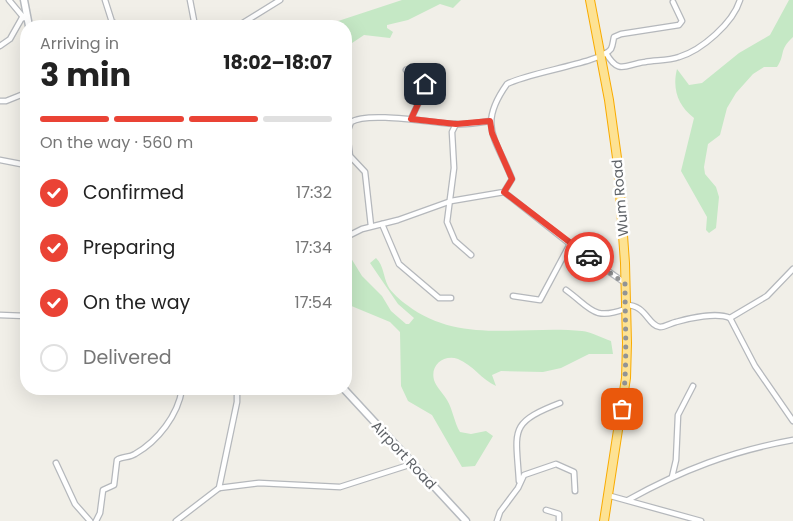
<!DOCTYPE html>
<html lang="en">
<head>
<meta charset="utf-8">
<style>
  :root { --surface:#fff; --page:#f2f2f2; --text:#222; --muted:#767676; --line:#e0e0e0; --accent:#ea4335 }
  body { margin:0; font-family:Poppins,sans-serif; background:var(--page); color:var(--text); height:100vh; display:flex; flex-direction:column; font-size:19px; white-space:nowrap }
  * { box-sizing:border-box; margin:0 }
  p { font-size:16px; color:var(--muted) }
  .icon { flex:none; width:28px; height:28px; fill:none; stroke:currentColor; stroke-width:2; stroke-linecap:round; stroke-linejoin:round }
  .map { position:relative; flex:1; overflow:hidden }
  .sheet { position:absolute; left:20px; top:20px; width:332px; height:375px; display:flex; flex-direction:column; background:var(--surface); border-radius:20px; box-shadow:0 5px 20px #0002 }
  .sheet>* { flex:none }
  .pin { position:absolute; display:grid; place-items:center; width:42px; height:42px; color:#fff; margin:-21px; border-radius:10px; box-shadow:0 2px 8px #0006 }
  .courier { position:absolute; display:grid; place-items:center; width:50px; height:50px; margin:-25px; border:4px solid #ea4335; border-radius:50%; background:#fff; color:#222; box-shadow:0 1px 6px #0007 }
  .summary em { font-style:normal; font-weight:700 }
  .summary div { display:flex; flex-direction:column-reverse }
  .summary { display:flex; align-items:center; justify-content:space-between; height:85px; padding:0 20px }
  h1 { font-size:32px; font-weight:700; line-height:38px }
  .bar { display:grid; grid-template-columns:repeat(4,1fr); gap:8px 5px; align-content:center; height:60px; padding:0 20px }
  .bar i { height:6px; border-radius:4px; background:var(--line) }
  .bar .active { background:var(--accent) }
  .bar p { grid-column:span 4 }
  ol { padding:0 20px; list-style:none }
  li { display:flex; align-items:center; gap:15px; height:55px }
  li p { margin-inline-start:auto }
  li .icon { padding:5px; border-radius:50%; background:var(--accent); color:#fff; stroke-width:4 }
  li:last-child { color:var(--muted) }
  li i { width:28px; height:28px; border:2px solid var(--line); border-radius:50% }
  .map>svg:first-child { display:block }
  .green { fill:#c5e8c5 }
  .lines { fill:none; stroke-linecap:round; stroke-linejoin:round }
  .street-casing { stroke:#b5b8bc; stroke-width:7 }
  .secondary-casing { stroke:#b6babf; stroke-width:9 }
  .highway-casing { stroke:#f9ab00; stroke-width:10 }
  .street { stroke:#fff; stroke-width:4.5 }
  .secondary { stroke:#fff; stroke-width:6 }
  .highway { stroke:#fde293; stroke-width:8 }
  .done { stroke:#929495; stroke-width:5; stroke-dasharray:0 9 }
  .route { stroke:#ea4335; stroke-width:6 }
  .labels { text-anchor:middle; stroke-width:5; stroke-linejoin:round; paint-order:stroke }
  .street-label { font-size:14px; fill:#5f6368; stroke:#fff }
</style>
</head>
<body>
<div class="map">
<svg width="793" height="521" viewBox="0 0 793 521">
  <rect width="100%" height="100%" fill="#f1efe8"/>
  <g class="green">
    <path d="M402 0H461L453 8 440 4 408 20 387 25V28L393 32 390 38 364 35 346 47V26H323Z"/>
    <path d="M789 0H793V37C778 51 786 54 777 67H764L753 74 736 93 727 108 720 135 708 144 704 167 705 174 716 187 719 197 716 228 709 233 706 230 707 217 681 171 694 118C678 106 672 89 677 69L689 85 702 83 739 53 770 35Z"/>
    <path d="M346 250 362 276 382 296 391 311 406 324H409L414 318 398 304 370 263 376 258C384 266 383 276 388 286 391 292 401 301 407 305 459 345 522 325 582 331 591 332 602 338 611 341L613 354H589L561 368 543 372 501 371 492 375 496 386C482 380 473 365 458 359 444 354 430 365 434 380 436 387 443 393 447 400 453 410 454 422 460 432L471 434 486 431 493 436 475 466 462 467 432 415 408 401 401 386 400 332 390 322 349 305 346 302Z"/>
  </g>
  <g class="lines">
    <defs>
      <g id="street">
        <path d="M9 0 24 18"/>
        <path d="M105 0 112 22 121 26"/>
        <path d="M190 0 195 26"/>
        <path d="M238 26 280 0"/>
        <path d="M0 46 10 39 23 16"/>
        <path d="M606 53C619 76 626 64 645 62 656 60 668 61 679 57 702 50 733 23 740 0"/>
        <path d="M406 70 429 89 418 104 411 119"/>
        <path d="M0 101H6L26 93"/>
        <path d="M456 124 452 132 454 168 447 222 455 241 471 255"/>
        <path d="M0 160 26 165"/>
        <path d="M504 192 570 244 625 283"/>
        <path d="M382 224 399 264 439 298H451"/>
        <path d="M371 226 365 172 350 156 347 133 351 122C368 111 433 123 455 124 467 125 478 123 490 121"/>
        <path d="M346 237 362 229 398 220 451 201 504 192 512 179C496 138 477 126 507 84 529 72 601 63 611 49 613 45 613 41 614 37L621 34 679 25 682 21 673 2"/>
        <path d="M566 290C591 308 593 321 625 309"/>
        <path d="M513 296 540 300 570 244"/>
        <path d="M625 305C646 304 648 326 660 327 665 327 671 323 676 322 690 318 717 312 730 318L755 366 793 421"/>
        <path d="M0 315 26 316"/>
        <path d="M730 318 767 296 793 269"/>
        <path d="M56 463 75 504 90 521"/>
        <path d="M672 477 676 460 678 415 693 386"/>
        <path d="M519 481C516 430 508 423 560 403"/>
        <path d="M219 488 237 402V389"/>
        <path d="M607 495 701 521"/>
        <path d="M628 500C682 470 732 451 793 440"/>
        <path d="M546 510 559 514V521"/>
        <path d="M96 521 100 513 103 490 114 485 117 460C122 456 129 458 135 454 158 441 178 415 182 389"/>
        <path d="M176 521 219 488 259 483 340 487 412 464"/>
        <path d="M497 521 500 512 518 488 524 475 556 464 574 472 575 491"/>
      </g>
      <g id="secondary">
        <path d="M24 0 29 26"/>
        <path d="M344 389 466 521"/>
      </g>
      <path id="highway" d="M590 0 609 100 618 165 625 263 627 343 626 378 604 521"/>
    </defs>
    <use href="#street" class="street-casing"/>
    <use href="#secondary" class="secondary-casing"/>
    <use href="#highway" class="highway-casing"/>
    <use href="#street" class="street"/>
    <use href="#secondary" class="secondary"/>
    <use href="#highway" class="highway"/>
  </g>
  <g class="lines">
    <path class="done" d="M589 257 625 284C625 326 628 367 622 409"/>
    <path class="route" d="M425 84 429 90 418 104 411 119 456 124 490 121 492 133 512 179 504 192 589 257"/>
  </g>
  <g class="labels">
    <g class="street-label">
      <text transform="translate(620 198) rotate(-95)" y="5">Wum Road</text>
      <text transform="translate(404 455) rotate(47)" y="5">Airport Road</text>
    </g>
  </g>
</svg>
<div class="pin" style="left:622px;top:409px;background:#ea580c"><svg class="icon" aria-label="bag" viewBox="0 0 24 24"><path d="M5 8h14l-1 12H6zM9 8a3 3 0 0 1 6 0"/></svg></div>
<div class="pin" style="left:425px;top:84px;background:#1f2937"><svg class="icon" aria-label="home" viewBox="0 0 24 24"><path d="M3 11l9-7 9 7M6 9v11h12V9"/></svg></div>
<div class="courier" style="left:589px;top:257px"><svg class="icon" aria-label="car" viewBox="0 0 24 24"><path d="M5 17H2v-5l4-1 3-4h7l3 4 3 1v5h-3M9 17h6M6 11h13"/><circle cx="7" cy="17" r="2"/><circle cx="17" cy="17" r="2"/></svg></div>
<section class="sheet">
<div class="summary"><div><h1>3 min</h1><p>Arriving in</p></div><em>18:02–18:07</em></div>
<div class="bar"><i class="active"></i><i class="active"></i><i class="active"></i><i></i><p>On the way · 560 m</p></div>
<ol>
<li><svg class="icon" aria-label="check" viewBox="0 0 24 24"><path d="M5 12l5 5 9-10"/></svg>Confirmed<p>17:32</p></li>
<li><svg class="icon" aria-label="check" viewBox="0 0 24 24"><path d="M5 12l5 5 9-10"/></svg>Preparing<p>17:34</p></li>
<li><svg class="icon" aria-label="check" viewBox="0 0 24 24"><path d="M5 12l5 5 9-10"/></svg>On the way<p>17:54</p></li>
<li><i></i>Delivered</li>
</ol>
</section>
</div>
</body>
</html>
